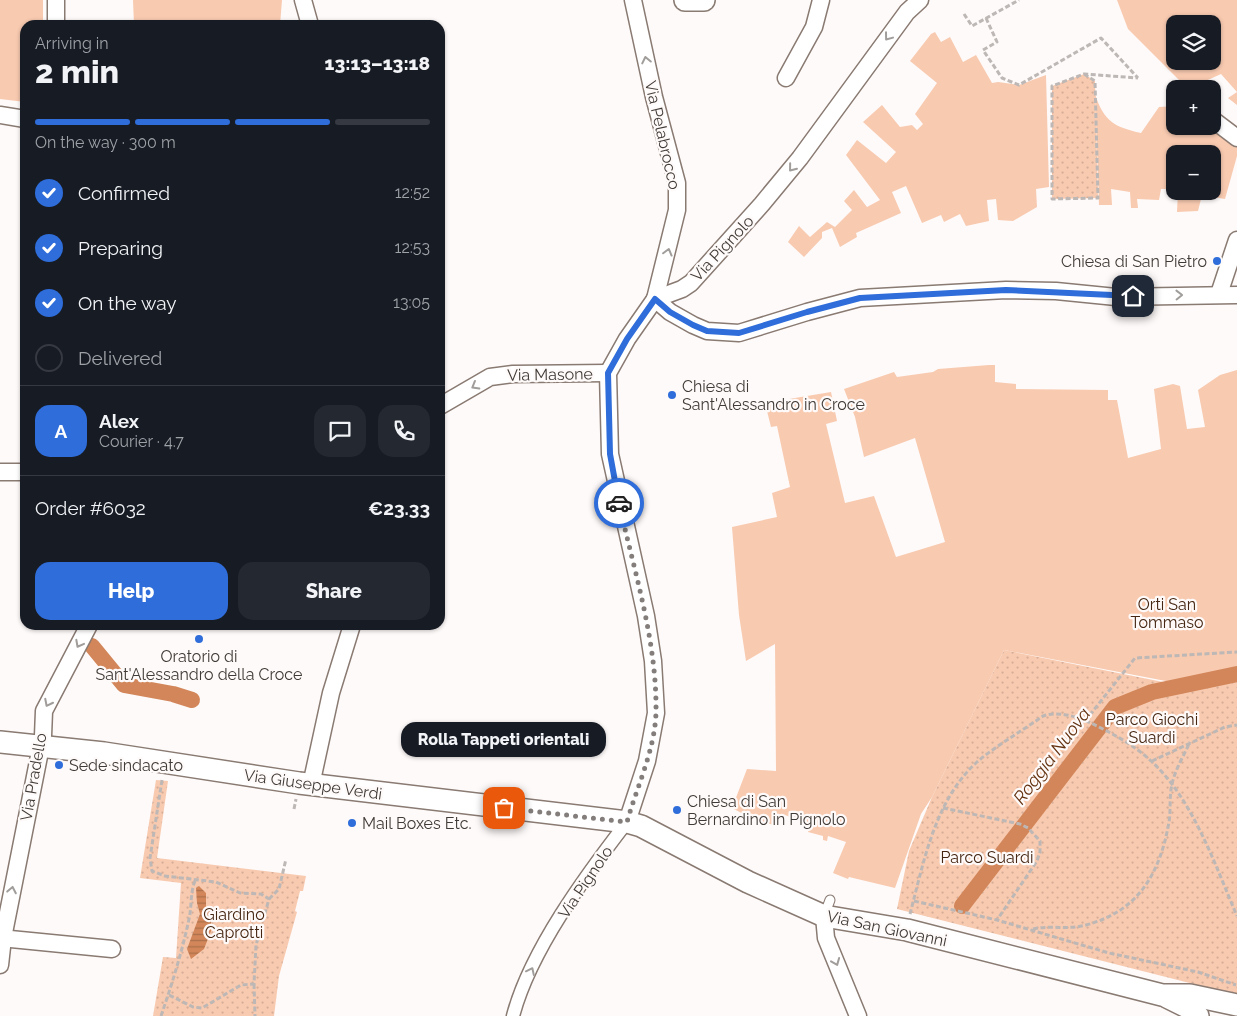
<!DOCTYPE html>
<html lang="en">
<head>
<meta charset="utf-8">
<style>
  :root { --surface:#171b24; --page:#242831; --text:#f1f3f6; --muted:#9ea1a6; --line:#363941; --accent:#2e6dda }
  body { margin:0; font-family:Raleway,sans-serif; background:var(--page); color:var(--text); height:100vh; display:flex; flex-direction:column; font-size:19px; white-space:nowrap }
  * { box-sizing:border-box; margin:0 }
  p { font-size:16px; color:var(--muted) }
  .icon { flex:none; width:28px; height:28px; fill:none; stroke:currentColor; stroke-width:2; stroke-linecap:round; stroke-linejoin:round }
  .map { position:relative; flex:1; overflow:hidden }
  .drawer { position:absolute; left:20px; top:20px; width:425px; height:610px; display:flex; flex-direction:column; background:var(--surface); border-radius:15px; box-shadow:0 1px 4px #0004 }
  .drawer>* { flex:none }
  .tools { position:absolute; left:1166px; top:15px; display:grid; gap:10px }
  .tools a { display:grid; place-items:center; width:55px; height:55px; border-radius:10px; background:var(--surface); box-shadow:0 1px 4px #0004; font-size:25px }
  .pin { position:absolute; display:grid; place-items:center; width:42px; height:42px; color:#fff; margin:-21px; border-radius:10px; box-shadow:0 2px 8px #0006 }
  .courier { position:absolute; display:grid; place-items:center; width:50px; height:50px; margin:-25px; border:4px solid #2e6dda; border-radius:50%; background:#fff; color:#222; box-shadow:0 1px 6px #0007 }
  .bubble { position:absolute; height:35px; border-radius:15px; background:var(--surface); box-shadow:0 1px 4px #0004; font-size:16px; font-weight:800; line-height:35px; text-align:center }
  .overview em { font-style:normal; font-weight:800 }
  .overview div { display:flex; flex-direction:column-reverse }
  .overview { display:flex; align-items:center; justify-content:space-between; height:85px; padding:0 15px }
  h1 { font-size:32px; font-weight:800; line-height:38px }
  .bar { display:grid; grid-template-columns:repeat(4,1fr); gap:8px 5px; align-content:center; height:60px; padding:0 15px }
  .bar i { height:6px; border-radius:4px; background:var(--line) }
  .bar .selected { background:var(--accent) }
  .bar p { grid-column:span 4 }
  .line { display:flex; align-items:center; gap:12px; padding:0 15px; border-top:1px solid var(--line) }
  .line div { flex:1 }
  .round { display:grid; place-items:center; flex:none; width:52px; height:52px; border-radius:15px; background:var(--page) }
  ol { padding:0 15px; list-style:none }
  li { display:flex; align-items:center; gap:15px; height:55px }
  li p { margin-inline-start:auto }
  li .icon { padding:5px; border-radius:50%; background:var(--accent); color:#fff; stroke-width:4 }
  li:last-child { color:var(--muted) }
  li i { width:28px; height:28px; border:2px solid var(--line); border-radius:50% }
  .action { display:flex; gap:10px; margin-top:auto; padding:10px 15px }
  .action a { flex:1; height:58px; border-radius:15px; background:var(--accent); color:#fff; font-size:20px; font-weight:800; line-height:58px; text-align:center }
  .action a+a { background:var(--page); color:var(--text) }
  .map>svg:first-child { display:block }
  .grass { fill:url(#grass-dots) }
  .garden { fill:#f8cab0; fill-rule:evenodd }
  .water { fill:url(#water-rules) }
  .lines { fill:none; stroke-linecap:round; stroke-linejoin:round }
  .canal { stroke:#d28659; stroke-width:16 }
  .service-casing { stroke:#897a72; stroke-width:11 }
  .pedestrian-casing { stroke:#897a72; stroke-width:15 }
  .minor-casing { stroke:#897a72; stroke-width:19 }
  .tertiary-casing { stroke:#897a72; stroke-width:24 }
  .path { stroke:#bdb8b6; stroke-width:3; stroke-dasharray:5 2.5; stroke-linecap:butt }
  .service { stroke:#fff; stroke-width:9 }
  .pedestrian { stroke:#fff; stroke-width:12 }
  .minor { stroke:#fff; stroke-width:16 }
  .tertiary { stroke:#fff; stroke-width:21 }
  .oneway { stroke:#a09d9b }
  .done { stroke:#837e7b; stroke-width:5; stroke-dasharray:0 9 }
  .route { stroke:#2e6dda; stroke-width:6 }
  .poi-dot { fill:#2e6dda; stroke:#fefaf9; stroke-width:2 }
  .labels { text-anchor:middle; stroke-width:4.5; stroke-linejoin:round; paint-order:stroke }
  .street-label { font-size:16px; fill:#413b37; stroke:#fefaf9 }
  .poi-label { font-size:16px; fill:#413b37; stroke:#fefaf9; text-anchor:start }
  .park-label { font-size:16px; fill:#452612; stroke:#fefaf9 }
  .water-label { font-size:18px; font-style:italic; fill:#643210; stroke:#fefaf9 }
</style>
</head>
<body>
<div class="map">
<svg width="1237" height="1016" viewBox="0 0 1237 1016">
  <defs>
    <pattern id="grass-dots" width="8" height="8" patternUnits="userSpaceOnUse" patternTransform="scale(1.25)"><rect width="8" height="8" fill="#f8cab0"/><path d="M2 2h.1M6 6h.1" fill="none" stroke="#d6ae98" stroke-width="1.8" stroke-linecap="round"/></pattern>
    <pattern id="water-rules" width="6" height="5" patternUnits="userSpaceOnUse" patternTransform="scale(1.25)"><rect width="6" height="5" fill="#d28659"/><path d="M0 2.5h6" fill="none" stroke="#ac6f4a"/></pattern>
  </defs>
  <rect width="100%" height="100%" fill="#fefaf9"/>
  <g class="grass">
    <path d="M1084 74 1095 81 1098 198 1052 199V86Z"/>
    <path d="M1004 650 1173 684 1237 683V995L897 909 909 851 932 797Z"/>
    <path d="M156 780 168 781 157 858 306 876 303 891H300L295 911 297 912 279 976 274 1016H153L163 957 176 958 181 883 140 878Z"/>
  </g>
  <g class="garden">
    <path d="M0 0H43V25H25V102L0 99Z"/>
    <path d="M133 0H282L280 25H134Z"/>
    <path d="M1117 0H1237V105L1228 98 1237 92 1221 74 1188 89 1128 29ZM1175 24H1212V61H1175Z"/>
    <path d="M935 32 941 42 950 37 963 62 976 55 992 83 998 82 1019 85 1046 75 1049 187 1036 189 1037 207 1013 221 998 220 996 199 987 200 989 221 966 226 960 214 944 222 941 215 922 223 906 186 892 192 901 213 856 233 857 237 840 247 832 228 822 232V238L804 257 788 242 799 226 810 237 827 222 835 227 852 210 844 201 854 190 867 207 880 200 846 155 857 140 886 163 896 152 863 122 882 105 900 127 912 125 917 130 923 124 915 114 937 83 910 61 931 34Z"/>
    <path d="M1095 94C1104 122 1115 127 1141 133L1159 107 1175 106V126H1212L1237 141V156L1225 199 1202 195 1198 211 1177 212 1178 191H1212V154H1175V189H1161L1159 200 1137 199 1138 208H1131L1130 192 1111 189 1112 205H1099Z"/>
    <path d="M989 365H995V382L1016 384V389L1108 390V400H1117L1128 458 1161 449 1154 389 1173 384 1180 386 1187 429 1205 427 1198 390 1220 375 1237 370V683L1171 682 1004 650 932 797 921 814 895 888 849 877 848 879 833 873 846 842 828 836 827 841 823 840V836L808 832 810 824 782 814 776 826 749 817 732 808 747 769 776 771 775 644 746 661 739 615 732 527 777 517 772 493 790 487 777 426 771 427 765 403 831 392 837 421 826 424 845 503 874 496 896 557 945 542 915 438 864 457 855 417 844 389 894 372 897 377 933 372 938 369Z"/>
  </g>
  <path class="water" d="M199 886 206 893V906L211 913V931L204 949 191 959 187 949 200 914 197 903 196 888Z"/>
  <g class="lines">
    <g class="canal">
      <path d="M92 646 124 685 173 694 192 700"/>
      <path d="M962 906 1115 707 1152 692 1237 674"/>
    </g>
    <defs>
      <path id="service" d="M824 916 830 900"/>
      <path id="pedestrian" d="M513 1016C530 951 586 875 627 822"/>
      <g id="minor">
        <path d="M303 0 310 25"/>
        <path d="M633 0 654 97 677 183V210L655 299"/>
        <path d="M56 25V0"/>
        <path d="M786 78 814 27 821 0"/>
        <path d="M0 115 25 119"/>
        <path d="M1212 119 1237 138"/>
        <path d="M1219 294 1237 240"/>
        <path d="M655 299 670 312 693 325 707 331 739 333 807 312 860 298 1006 290 1056 291 1116 297 1237 295"/>
        <path d="M440 406 490 377 513 374 608 373"/>
        <path d="M0 472H25"/>
        <path d="M311 785 331 693 352 625"/>
        <path d="M627 822 647 761 656 713 653 661 646 616 610 454 608 373 627 339 655 299 682 289 691 283 762 204 800 158 907 12 920 0"/>
        <path d="M824 916 826 938 858 1016"/>
        <path d="M0 938 112 949"/>
        <path d="M0 965 3 938 43 736 44 711 89 625"/>
      </g>
      <g id="tertiary">
        <path d="M685 0H704"/>
        <path d="M0 742 104 753 299 783 627 822 641 826 748 882 824 916 907 930 1162 995H1190L1237 1005"/>
        <path d="M1167 997 1187 1007 1198 1016"/>
      </g>
    </defs>
    <use href="#service" class="service-casing"/>
    <use href="#pedestrian" class="pedestrian-casing"/>
    <use href="#minor" class="minor-casing"/>
    <use href="#tertiary" class="tertiary-casing"/>
    <g class="path">
      <path d="M964 14 972 26 1019 0"/>
      <path d="M986 18 997 42 983 50 1002 78 1019 85 1101 38 1138 78"/>
      <path d="M1084 74 1095 81 1098 198 1052 199V86L1084 74 1138 78"/>
      <path d="M1085 721 1135 658 1237 652"/>
      <path d="M1152 761 1225 727 1237 725"/>
      <path d="M162 780 150 858 152 871 165 876 216 882 240 893 261 894 269 899 256 945 254 984 241 985 202 1008 193 1007 169 995"/>
      <path d="M943 808 1020 824 1028 828 1040 841V852L1037 861 997 920"/>
      <path d="M294 809 296 799"/>
      <path d="M269 899 279 889 286 859"/>
      <path d="M914 901 997 920 1109 953 1198 972 1236 985"/>
      <path d="M910 914C924 861 935 800 977 762 997 745 1022 731 1043 716 1060 710 1081 718 1097 726 1117 736 1135 746 1151 761 1193 799 1215 865 1237 916"/>
      <path d="M1033 929C1051 925 1068 930 1086 925 1139 911 1160 873 1169 822 1171 810 1169 797 1172 784 1175 770 1184 755 1190 742"/>
      <path d="M254 984 255 1016"/>
      <path d="M161 1016C172 984 182 952 189 919 192 906 190 893 195 881"/>
    </g>
    <use href="#service" class="service"/>
    <use href="#pedestrian" class="pedestrian"/>
    <use href="#minor" class="minor"/>
    <use href="#tertiary" class="tertiary"/>
  </g>
  <defs><path id="oneway-chevron" d="M-2-3.5L2.5 0L-2 3.5" fill="none" stroke-width="1.6" stroke-linecap="round" stroke-linejoin="round" transform="scale(1.25)"/></defs>
  <g class="oneway">
    <use href="#oneway-chevron" transform="translate(888 37) rotate(127)"/>
    <use href="#oneway-chevron" transform="translate(646 60) rotate(-102)"/>
    <use href="#oneway-chevron" transform="translate(792 168) rotate(129)"/>
    <use href="#oneway-chevron" transform="translate(668 252) rotate(-75)"/>
    <use href="#oneway-chevron" transform="translate(1179 295) rotate(-1)"/>
    <use href="#oneway-chevron" transform="translate(475 386) rotate(150)"/>
    <use href="#oneway-chevron" transform="translate(79 644) rotate(118)"/>
    <use href="#oneway-chevron" transform="translate(48 703) rotate(117)"/>
    <use href="#oneway-chevron" transform="translate(12 890) rotate(-79)"/>
    <use href="#oneway-chevron" transform="translate(836 962) rotate(68)"/>
    <use href="#oneway-chevron" transform="translate(531 971) rotate(-64)"/>
  </g>
  <g class="lines">
    <path class="done" d="M504 808 627 822C637 786 655 750 656 712 657 641 634 571 619 503"/>
    <path class="route" d="M619 503 610 454 608 373 627 339 655 299 670 312 693 325 707 331 739 333 807 312 860 298 1006 290 1133 296"/>
  </g>
  <g class="poi-dot">
    <circle cx="1217" cy="261" r="5"/>
    <circle cx="672" cy="395" r="5"/>
    <circle cx="199" cy="639" r="5"/>
    <circle cx="59" cy="765" r="5"/>
    <circle cx="677" cy="810" r="5"/>
    <circle cx="352" cy="823" r="5"/>
  </g>
  <g class="labels">
    <g class="street-label">
      <text transform="translate(663 135) rotate(77)" y="6">Via Pelabrocco</text>
      <text transform="translate(722 248) rotate(-47)" y="6">Via Pignolo</text>
      <text transform="translate(550 374) rotate(-1)" y="6">Via Masone</text>
      <text transform="translate(33 777) rotate(-80)" y="6">Via Pradello</text>
      <text transform="translate(313 784) rotate(8)" y="6">Via Giuseppe Verdi</text>
      <text transform="translate(585 882) rotate(-56)" y="6">Via Pignolo</text>
      <text transform="translate(887 928) rotate(12)" y="6">Via San Giovanni</text>
    </g>
    <g class="poi-label">
      <text x="1207" y="267" text-anchor="end">Chiesa di San Pietro</text>
      <text x="682" y="392">Chiesa di<tspan x="682" dy="18">Sant'Alessandro in Croce</tspan></text>
      <text x="199" y="662" text-anchor="middle">Oratorio di<tspan x="199" dy="18">Sant'Alessandro della Croce</tspan></text>
      <text x="69" y="771">Sede sindacato</text>
      <text x="687" y="807">Chiesa di San<tspan x="687" dy="18">Bernardino in Pignolo</tspan></text>
      <text x="362" y="829">Mail Boxes Etc.</text>
    </g>
    <g class="park-label">
      <text x="1167" y="610">Orti San<tspan x="1167" dy="18">Tommaso</tspan></text>
      <text x="1152" y="725">Parco Giochi<tspan x="1152" dy="18">Suardi</tspan></text>
      <text x="987" y="863">Parco Suardi</text>
      <text x="234" y="920">Giardino<tspan x="234" dy="18">Caprotti</tspan></text>
    </g>
    <g class="water-label">
      <text transform="translate(1052 756) rotate(-53)" y="6">Roggia Nuova</text>
    </g>
  </g>
</svg>
<div class="tools">
<a><svg class="icon" aria-label="layers" viewBox="0 0 24 24"><path d="M12 4l9 5-9 5-9-5zM3 14l9 5 9-5"/></svg></a>
<a>+</a>
<a>−</a>
</div>
<div class="pin" style="left:504px;top:808px;background:#ea580c"><svg class="icon" aria-label="bag" viewBox="0 0 24 24"><path d="M5 8h14l-1 12H6zM9 8a3 3 0 0 1 6 0"/></svg></div>
<div class="pin" style="left:1133px;top:296px;background:#1f2937"><svg class="icon" aria-label="home" viewBox="0 0 24 24"><path d="M3 11l9-7 9 7M6 9v11h12V9"/></svg></div>
<div class="courier" style="left:619px;top:503px"><svg class="icon" aria-label="car" viewBox="0 0 24 24"><path d="M5 17H2v-5l4-1 3-4h7l3 4 3 1v5h-3M9 17h6M6 11h13"/><circle cx="7" cy="17" r="2"/><circle cx="17" cy="17" r="2"/></svg></div>
<div class="bubble" style="left:401px;top:722px;width:205px">Rolla Tappeti orientali</div>
<section class="drawer">
<div class="overview"><div><h1>2 min</h1><p>Arriving in</p></div><em>13:13–13:18</em></div>
<div class="bar"><i class="selected"></i><i class="selected"></i><i class="selected"></i><i></i><p>On the way · 300 m</p></div>
<ol>
<li><svg class="icon" aria-label="check" viewBox="0 0 24 24"><path d="M5 12l5 5 9-10"/></svg>Confirmed<p>12:52</p></li>
<li><svg class="icon" aria-label="check" viewBox="0 0 24 24"><path d="M5 12l5 5 9-10"/></svg>Preparing<p>12:53</p></li>
<li><svg class="icon" aria-label="check" viewBox="0 0 24 24"><path d="M5 12l5 5 9-10"/></svg>On the way<p>13:05</p></li>
<li><i></i>Delivered</li>
</ol>
<div class="line" style="height:90px"><b class="round" style="background:var(--accent);color:#fff">A</b><div><b>Alex</b><p>Courier · 4.7</p></div><a class="round"><svg class="icon" aria-label="chat" viewBox="0 0 24 24"><path d="M4 5h16v11H9l-5 4z"/></svg></a><a class="round"><svg class="icon" aria-label="phone" viewBox="0 0 24 24"><path d="M5 4h4l2 5-3 2q2 4 5 5l2-3 5 2v4C11 20 4 13 5 4z"/></svg></a></div>
<div class="line" style="height:65px"><div>Order #6032</div><b>€23.33</b></div>
<div class="action"><a>Help</a><a>Share</a></div>
</section>
</div>
</body>
</html>
